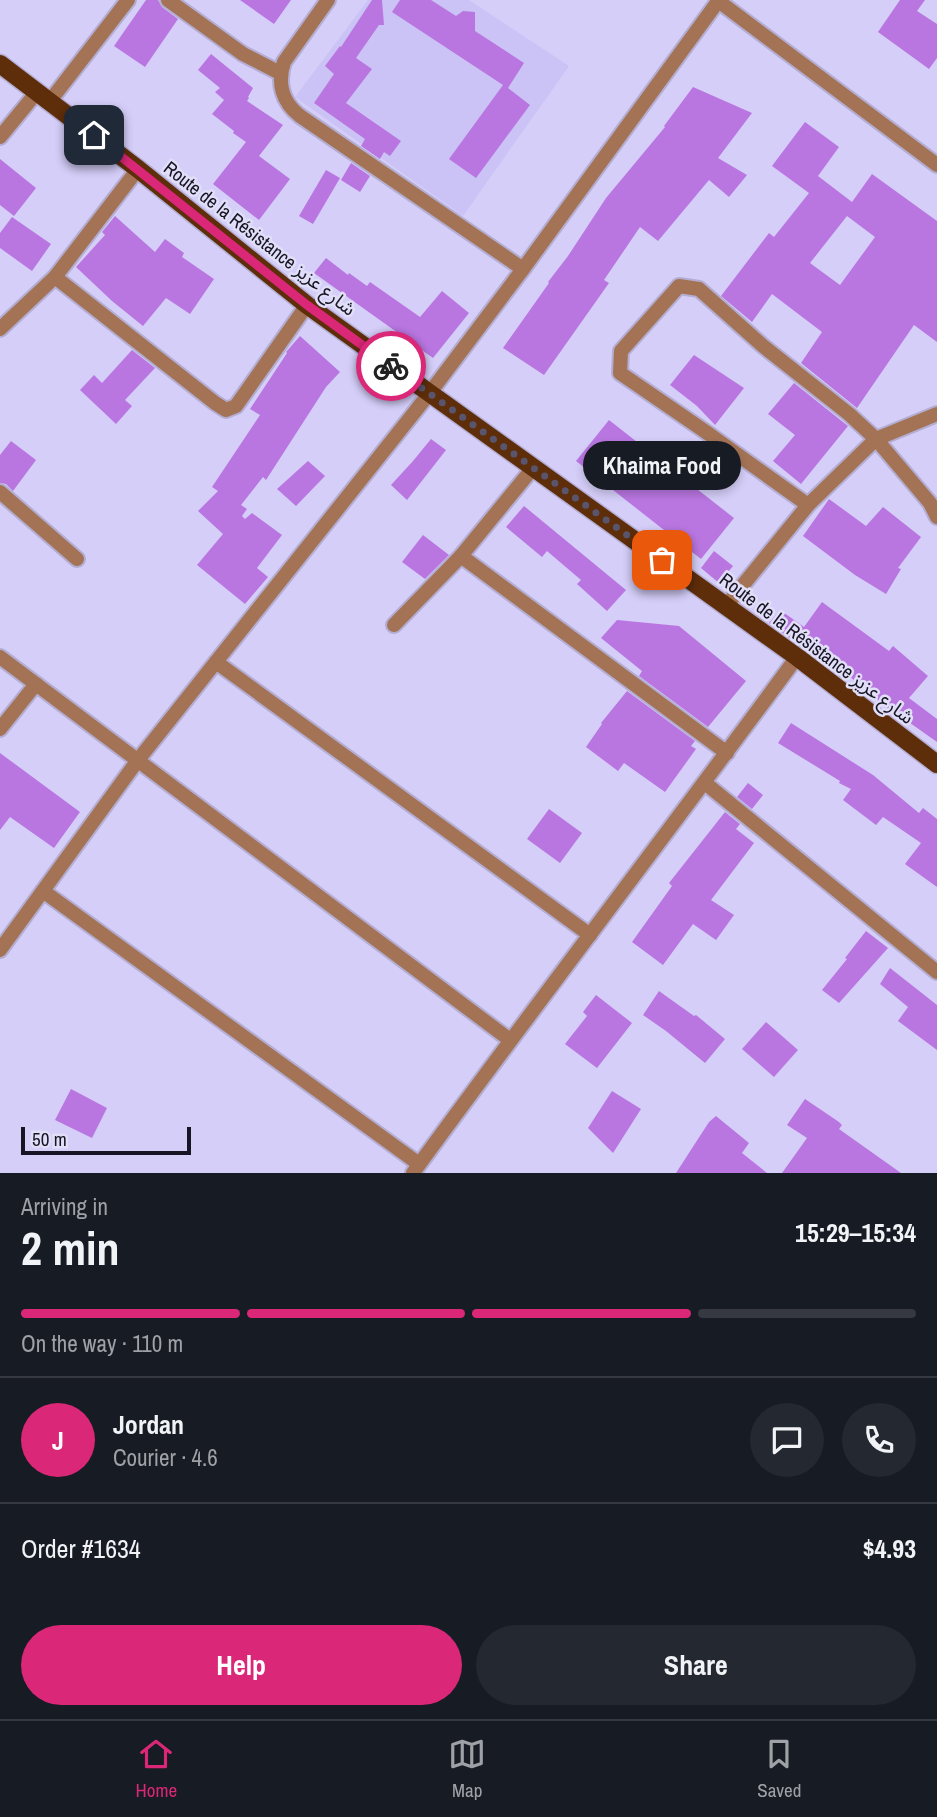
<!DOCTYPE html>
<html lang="en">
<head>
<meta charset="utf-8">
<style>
  :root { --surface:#171b24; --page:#242831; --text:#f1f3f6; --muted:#9ea1a6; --line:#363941; --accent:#db2777 }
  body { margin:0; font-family:"Archivo Narrow","Noto Sans Arabic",sans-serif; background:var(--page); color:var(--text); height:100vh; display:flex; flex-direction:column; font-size:26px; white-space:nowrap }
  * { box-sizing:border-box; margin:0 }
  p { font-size:23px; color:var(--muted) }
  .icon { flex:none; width:38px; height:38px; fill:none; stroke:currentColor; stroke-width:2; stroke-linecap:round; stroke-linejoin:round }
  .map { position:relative; height:1173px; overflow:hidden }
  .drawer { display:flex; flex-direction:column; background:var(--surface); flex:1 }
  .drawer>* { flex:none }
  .scale { position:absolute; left:21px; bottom:18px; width:170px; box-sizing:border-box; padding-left:7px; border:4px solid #171423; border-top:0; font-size:19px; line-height:24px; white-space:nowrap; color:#171423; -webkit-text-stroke:5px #e1def8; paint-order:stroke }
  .pin { position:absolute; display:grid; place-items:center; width:60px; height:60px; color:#fff; margin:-30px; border-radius:14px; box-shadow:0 4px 10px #0006 }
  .courier { position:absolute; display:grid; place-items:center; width:70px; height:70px; margin:-35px; border:5px solid #db2777; border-radius:50%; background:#fff; color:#222; box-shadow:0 2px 9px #0007 }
  .bubble { position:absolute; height:49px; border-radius:24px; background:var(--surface); box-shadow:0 4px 10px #0003; font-size:23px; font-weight:700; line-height:49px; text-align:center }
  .headline em { font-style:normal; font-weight:700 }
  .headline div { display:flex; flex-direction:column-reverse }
  .headline { display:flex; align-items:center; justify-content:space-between; height:119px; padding:0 21px }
  h1 { font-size:46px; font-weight:700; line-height:52px }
  .bar { display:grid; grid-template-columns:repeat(4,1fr); gap:10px 7px; align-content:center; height:84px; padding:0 21px }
  .bar i { height:9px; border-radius:5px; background:var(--line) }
  .bar .selected { background:var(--accent) }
  .bar p { grid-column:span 4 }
  .line { display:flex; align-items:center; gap:18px; padding:0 21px; border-top:2px solid var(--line) }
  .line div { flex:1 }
  .round { display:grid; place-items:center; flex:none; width:74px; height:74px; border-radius:37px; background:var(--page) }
  .primary-button { display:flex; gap:14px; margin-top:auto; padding:14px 21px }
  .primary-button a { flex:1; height:80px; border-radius:42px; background:var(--accent); color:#fff; font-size:28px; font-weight:700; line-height:80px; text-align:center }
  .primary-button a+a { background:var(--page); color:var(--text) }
  .tab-bar { display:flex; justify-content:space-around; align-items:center; height:98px; border-top:2px solid var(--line); background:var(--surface); font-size:19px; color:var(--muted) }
  .tab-bar a { display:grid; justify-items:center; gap:4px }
  .tab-bar .selected { color:var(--accent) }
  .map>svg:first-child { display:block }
  .built { fill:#cbc3f5 }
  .building { fill:#b976e1; fill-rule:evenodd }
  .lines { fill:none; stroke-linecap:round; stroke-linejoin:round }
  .street-casing { stroke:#b3add2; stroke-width:18 }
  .primary-casing { stroke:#b3add2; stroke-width:21 }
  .street { stroke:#a47356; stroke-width:14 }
  .primary { stroke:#5e2d0a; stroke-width:18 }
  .done { stroke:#5a556e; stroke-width:7; stroke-dasharray:0 12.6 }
  .route { stroke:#db2777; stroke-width:9 }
  .labels { text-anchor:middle; stroke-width:5; stroke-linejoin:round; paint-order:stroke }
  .street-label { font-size:19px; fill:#171423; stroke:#e1def8 }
</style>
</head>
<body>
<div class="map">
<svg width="937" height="1173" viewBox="0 0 937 1173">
  <rect width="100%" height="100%" fill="#d5cef9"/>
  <path class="built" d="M368 0H469L569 66 463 216 295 97Z"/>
  <g class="building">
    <path d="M146 0H158L162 7 178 19 145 67 114 46Z"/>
    <path d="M240 0H291L274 24Z"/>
    <path d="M372 0H382L384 25H379L356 58 372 69 346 103 401 141 390 156 384 152 380 159 361 146 365 139 314 103 334 74 325 66 340 46 341 47Z"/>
    <path d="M400 0H431L456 16 463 11 475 12V31L524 63 508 88 530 105 476 178 449 159 503 85 392 12Z"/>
    <path d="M900 0H925L917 11 937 24V58L929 69 878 32Z"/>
    <path d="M211 54 253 88 248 97 249 98 247 101 283 125 259 156 290 179 259 220 213 184 246 142 233 133 234 131 212 114 224 100 215 92 220 88 198 70Z"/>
    <path d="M693 87 752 113 718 158 747 175 729 197 709 180 658 241 640 227 604 280 609 283 544 375 503 348 549 283 548 282 568 256 606 198 665 127 664 126Z"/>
    <path d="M805 122 839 147 818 176 852 202 872 174 937 221V342L914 325 857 408 801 363 822 332 772 294 752 322 721 296 769 233 774 237 809 193 772 166ZM847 216 875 237 840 285 810 263Z"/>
    <path d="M0 159 36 188 14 216 0 205Z"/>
    <path d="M351 163 370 176 360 192 341 180Z"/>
    <path d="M326 170 340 178 313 224 299 216Z"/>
    <path d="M115 216 155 252 165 239 184 253 182 257 214 279 190 314 166 298 143 326 112 301 76 267 105 235 102 232Z"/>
    <path d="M12 217 51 244 32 271 0 248V233Z"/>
    <path d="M326 258 348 275 349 273 367 286 370 282 420 317 442 291 469 313 433 358 314 273Z"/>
    <path d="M300 336 340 372 326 387 266 480 263 477 241 505 247 509 242 516 245 519 252 513 282 535 257 568 268 577 245 604 197 565 223 534 198 511 218 491 212 487 260 415 250 409 287 353 286 352Z"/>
    <path d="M132 350 155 368 125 400 132 406 116 424 80 390 94 375 102 383Z"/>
    <path d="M694 355 744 388 715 425 697 406 670 385Z"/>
    <path d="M794 383 848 426 801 484 773 461 795 435 768 414Z"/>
    <path d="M609 420 734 518 701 559 576 461Z"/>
    <path d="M431 439 446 450 407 500 391 485 413 461Z"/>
    <path d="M11 441 36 460 13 491 6 484 0 483V455Z"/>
    <path d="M308 461 325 476 296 506 277 489Z"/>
    <path d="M829 499 866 526 883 507 921 537 898 568 901 569 886 594 855 575 803 536Z"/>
    <path d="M524 506 626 590 607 611 577 584 581 580 547 551 542 557 506 527Z"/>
    <path d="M423 535 449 555 425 579 402 562Z"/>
    <path d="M714 551 733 566 719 583 701 568Z"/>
    <path d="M822 602 889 651 893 646 928 676 909 698 937 719V742L896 713 895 714 837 666 834 670 769 623 780 610 804 627Z"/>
    <path d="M617 620 679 626 746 681 708 727 639 676 642 671 601 638Z"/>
    <path d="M627 691 695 741 691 746 696 749 665 792 624 763 618 771 586 747 602 724 601 723Z"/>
    <path d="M791 723 873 775 919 813 923 808 937 819V887L905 864 921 843 883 817 876 825 843 800 851 789 839 783 840 781 778 743Z"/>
    <path d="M0 753 80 812 54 848 10 817 0 830Z"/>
    <path d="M748 783 763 795 752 809 737 797Z"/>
    <path d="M549 809 582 833 560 863 527 839Z"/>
    <path d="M725 812 740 824 736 829 754 843 711 900 734 915 716 940 693 924 663 965 632 942 672 886 669 883Z"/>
    <path d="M866 931 888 948 839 1003 822 990 847 959 845 958Z"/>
    <path d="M890 968 937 1005V1050L898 1021 908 1007 880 984Z"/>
    <path d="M659 991 694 1016 696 1015 725 1039 705 1063 666 1031 643 1015Z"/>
    <path d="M596 995 632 1023 597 1068 565 1044 587 1016 583 1012Z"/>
    <path d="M766 1022 798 1050 774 1077 742 1049Z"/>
    <path d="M71 1089 107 1108 92 1138 55 1120Z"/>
    <path d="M612 1091 641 1109 613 1153 588 1128Z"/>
    <path d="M805 1099 839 1122 842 1125 839 1129 901 1173H782L807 1138 787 1125Z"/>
    <path d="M716 1116 749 1143 742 1153 767 1173H676L709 1122Z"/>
  </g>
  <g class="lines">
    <defs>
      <g id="street">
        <path d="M168 0 243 54 280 73"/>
        <path d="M328 0 284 62C277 83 282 102 300 116L523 269"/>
        <path d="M717 0 937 165"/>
        <path d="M50 101 128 0"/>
        <path d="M0 137 37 92"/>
        <path d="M55 277 215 403 226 410 236 406 307 305"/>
        <path d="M0 329 55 277 138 169"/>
        <path d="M0 492 77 559"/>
        <path d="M808 505 706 432 620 373 621 351 679 286 699 289 763 346 849 414 876 439 930 503 937 517"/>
        <path d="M461 556 727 753"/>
        <path d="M726 606 808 505 876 439 937 414"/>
        <path d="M394 625 461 556 533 468"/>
        <path d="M0 657 510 1040"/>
        <path d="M216 662 590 935"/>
        <path d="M0 729 36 684"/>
        <path d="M705 783 937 972"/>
        <path d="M43 891 419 1164"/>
        <path d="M0 950 138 760 429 394 523 269 719 0"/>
        <path d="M413 1173C539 1000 670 830 797 657"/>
      </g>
      <path id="primary" d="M0 64 138 169 307 305 797 657 937 764"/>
    </defs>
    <use href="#street" class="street-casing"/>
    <use href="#primary" class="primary-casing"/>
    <use href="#street" class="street"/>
    <use href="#primary" class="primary"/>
  </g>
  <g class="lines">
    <path class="done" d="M391 366 662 560"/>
    <path class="route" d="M94 135 307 305 391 366"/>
  </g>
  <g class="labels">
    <g class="street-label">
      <text transform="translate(260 238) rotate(38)" y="7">Route de la Résistance شارع عزيز</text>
      <text transform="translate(817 648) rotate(37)" y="7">Route de la Résistance شارع عزيز</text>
    </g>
  </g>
</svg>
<div class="scale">50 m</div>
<div class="pin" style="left:662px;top:560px;background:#ea580c"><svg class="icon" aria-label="bag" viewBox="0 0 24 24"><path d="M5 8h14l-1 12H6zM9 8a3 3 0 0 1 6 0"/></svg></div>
<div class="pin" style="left:94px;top:135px;background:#1f2937"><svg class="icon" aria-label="home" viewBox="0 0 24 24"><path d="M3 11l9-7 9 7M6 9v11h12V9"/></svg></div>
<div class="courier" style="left:391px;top:366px"><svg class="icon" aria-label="bike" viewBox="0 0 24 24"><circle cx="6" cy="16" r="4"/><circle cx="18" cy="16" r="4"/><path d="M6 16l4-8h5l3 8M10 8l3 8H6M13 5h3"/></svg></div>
<div class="bubble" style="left:583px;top:441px;width:158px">Khaima Food</div>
</div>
<section class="drawer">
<div class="headline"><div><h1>2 min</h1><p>Arriving in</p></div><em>15:29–15:34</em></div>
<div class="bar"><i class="selected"></i><i class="selected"></i><i class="selected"></i><i></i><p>On the way · 110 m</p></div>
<div class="line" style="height:126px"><b class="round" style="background:var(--accent);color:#fff">J</b><div><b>Jordan</b><p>Courier · 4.6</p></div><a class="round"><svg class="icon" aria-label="chat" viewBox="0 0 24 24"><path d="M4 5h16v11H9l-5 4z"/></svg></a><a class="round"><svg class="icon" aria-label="phone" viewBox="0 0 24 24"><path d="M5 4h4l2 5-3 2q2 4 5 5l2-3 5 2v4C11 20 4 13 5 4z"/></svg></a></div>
<div class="line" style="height:91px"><div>Order #1634</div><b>$4.93</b></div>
<div class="primary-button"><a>Help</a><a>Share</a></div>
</section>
<nav class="tab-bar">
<a class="selected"><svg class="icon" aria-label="home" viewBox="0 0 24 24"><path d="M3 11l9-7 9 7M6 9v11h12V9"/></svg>Home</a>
<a><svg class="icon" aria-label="map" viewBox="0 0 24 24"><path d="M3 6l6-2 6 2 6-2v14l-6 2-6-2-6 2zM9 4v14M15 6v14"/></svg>Map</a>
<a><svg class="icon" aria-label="saved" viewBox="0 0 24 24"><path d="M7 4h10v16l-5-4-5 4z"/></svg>Saved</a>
</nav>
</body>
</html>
